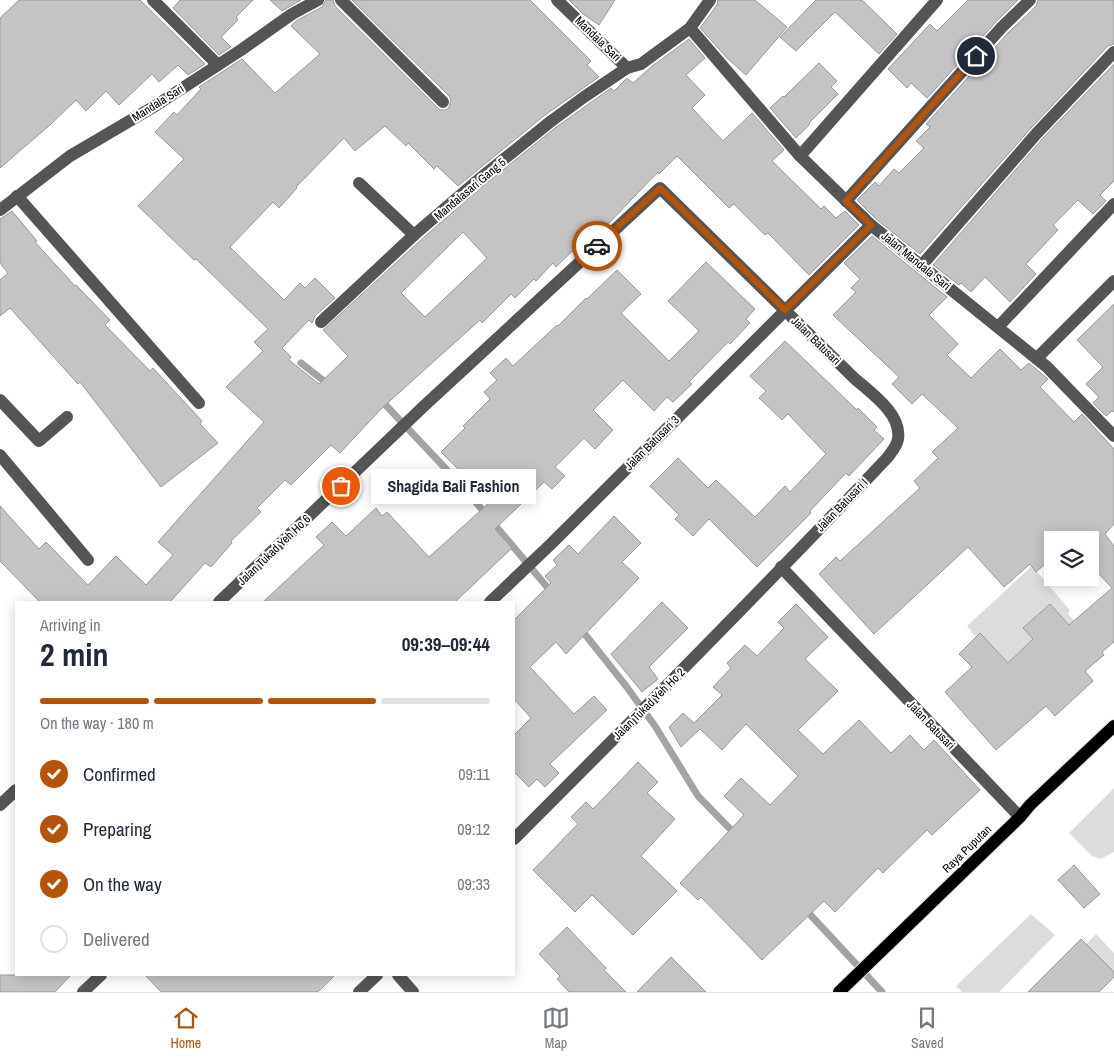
<!DOCTYPE html>
<html lang="en">
<head>
<meta charset="utf-8">
<style>
  :root { --surface:#fff; --page:#f2f2f3; --text:#1f2937; --muted:#747a83; --line:#e0e1e3; --accent:#b45309 }
  body { margin:0; font-family:"Archivo Narrow",sans-serif; background:var(--page); color:var(--text); height:100vh; display:flex; flex-direction:column; font-size:19px; white-space:nowrap }
  * { box-sizing:border-box; margin:0 }
  p { font-size:16px; color:var(--muted) }
  .icon { flex:none; width:28px; height:28px; fill:none; stroke:currentColor; stroke-width:2; stroke-linecap:round; stroke-linejoin:round }
  .map { position:relative; flex:1; overflow:hidden }
  .drawer { position:absolute; left:15px; top:601px; width:500px; height:375px; display:flex; flex-direction:column; background:var(--surface); border-radius:0px; box-shadow:0 2px 12px #0003 }
  .drawer>* { flex:none }
  .tools { position:absolute; left:1044px; top:531px; display:grid; gap:10px }
  .tools a { display:grid; place-items:center; width:55px; height:55px; border-radius:0px; background:var(--surface); box-shadow:0 2px 12px #0003; font-size:25px }
  .pin { position:absolute; display:grid; place-items:center; width:42px; height:42px; color:#fff; margin:-21px; border:2px solid #fff; border-radius:50%; box-shadow:0 1px 5px #0007 }
  .courier { position:absolute; display:grid; place-items:center; width:50px; height:50px; margin:-25px; border:4px solid #b45309; border-radius:50%; background:#fff; color:#222; box-shadow:0 1px 6px #0007 }
  .bubble { position:absolute; height:35px; border-radius:0px; background:var(--surface); box-shadow:0 2px 12px #0003; font-size:16px; font-weight:700; line-height:35px; text-align:center }
  .head em { font-style:normal; font-weight:700 }
  .head div { display:flex; flex-direction:column-reverse }
  .head { display:flex; align-items:center; justify-content:space-between; height:85px; padding:0 25px }
  h1 { font-size:32px; font-weight:700; line-height:38px }
  .bar { display:grid; grid-template-columns:repeat(4,1fr); gap:8px 5px; align-content:center; height:60px; padding:0 25px }
  .bar i { height:6px; border-radius:4px; background:var(--line) }
  .bar .selected { background:var(--accent) }
  .bar p { grid-column:span 4 }
  ol { padding:0 25px; list-style:none }
  li { display:flex; align-items:center; gap:15px; height:55px }
  li p { margin-inline-start:auto }
  li .icon { padding:5px; border-radius:50%; background:var(--accent); color:#fff; stroke-width:4 }
  li:last-child { color:var(--muted) }
  li i { width:28px; height:28px; border:2px solid var(--line); border-radius:50% }
  .menu { display:flex; justify-content:space-around; align-items:center; height:70px; border-top:1px solid var(--line); background:var(--surface); font-size:14px; color:var(--muted) }
  .menu a { display:grid; justify-items:center; gap:2px }
  .menu .selected { color:var(--accent) }
  .map>svg:first-child { display:block }
  .green { fill:#dcdcdc }
  .lines { fill:none; stroke-linecap:round; stroke-linejoin:round }
  .stream { stroke:#a3a3a3; stroke-width:7 }
  .building { fill:#c4c4c4; stroke:#999; fill-rule:evenodd }
  .major-casing { stroke:#dbdbdb; stroke-width:14 }
  .minor { stroke:#555; stroke-width:12 }
  .major { stroke:#000; stroke-width:12 }
  .done { stroke:#595959; stroke-width:5; stroke-dasharray:0 9 }
  .route { stroke:#b45309; stroke-width:6 }
  .labels { text-anchor:middle; stroke-width:4; stroke-linejoin:round; paint-order:stroke }
  .street-label { font-size:12px; fill:#000; stroke:#fff }
</style>
</head>
<body>
<div class="map">
<svg width="1114" height="992" viewBox="0 0 1114 992">
  <rect width="100%" height="100%" fill="#fff"/>
  <g class="green">
    <path d="M1032 566 1070 610 1068 614 1075 622 1070 626 1050 604 1023 628 1033 639 1008 663 981 634 976 637 967 626Z"/>
    <path d="M1114 788V852L1101 859 1092 856 1069 833Z"/>
    <path d="M1031 914 1055 935 999 992H962L956 986Z"/>
    <path d="M1096 934 1114 953V972L1086 944Z"/>
  </g>
  <g class="lines">
    <g class="stream">
      <path d="M301 363 329 385"/>
      <path d="M379 398 463 487 553 594"/>
      <path d="M580 628 626 686 655 726 698 796 737 836"/>
      <path d="M804 908 882 992"/>
    </g>
  </g>
  <g class="building">
    <path d="M19 0H140L205 64 188 75 178 65 159 82 152 74 119 105 106 91 86 111 76 100 50 125 0 168V18Z"/>
    <path d="M180 0H253L236 17 238 20 221 37 231 47 219 55 173 8Z"/>
    <path d="M270 0H301L282 11Z"/>
    <path d="M326 0H333L335 6 440 110H446L449 107 451 100 449 96 352 0H530L591 61 587 65 599 77 545 115 458 186 437 166 434 169 408 143 406 146 385 126 355 151 344 138 296 187 297 188 279 208 273 202 230 247 284 300 300 283 305 288 315 278 335 298 315 316 312 323 309 320 282 348 291 357 289 360 319 384 348 356 323 330 423 238 483 186 555 128 611 88 614 91 627 78 633 83 651 67 689 39 705 58 686 75 705 95 692 108 723 141 752 113 784 150 772 161 821 209 824 206 836 218 845 211 859 225 809 275 768 233 765 235 734 204 729 208 677 156 659 174 658 172 607 225 603 221 556 267 553 263 536 281 534 279 515 298 511 294 482 323 480 320 382 408 340 453 331 445 291 485 285 480 257 508 261 512 231 541 232 543 211 567 205 563 170 602H40L0 561V506L39 549 46 542 88 585 116 556 146 585 173 555 158 542 264 422 226 387 263 351 254 342 268 329 196 259 194 260 138 206 184 159 155 132 174 112 177 115 201 89 199 87 242 59 275 93 320 54 291 26 296 21 322 7ZM463 232 487 258 425 317 401 293Z"/>
    <path d="M569 0H615L599 25 583 14Z"/>
    <path d="M718 0H755L787 27 746 75 727 58 700 28 717 5Z"/>
    <path d="M816 0H862L897 34 879 54 835 12 796 51 780 37Z"/>
    <path d="M968 0H1018L996 22 927 98 911 83 907 88 888 69 930 24 937 31Z"/>
    <path d="M1038 0H1114V44L1108 46 1031 128 920 254 876 219 857 200 875 182 879 186 894 169 899 173 924 148 916 141 930 127 926 124 1008 33 1036 6Z"/>
    <path d="M819 63 837 81 831 87 838 94 809 123 810 124 796 138 770 108 783 96 784 97Z"/>
    <path d="M1114 64V181L1100 195 1106 201 1093 214 1078 200 1053 225 1058 230 1026 264 1036 274 1010 302 985 277 971 292 961 283 959 285 933 265 1043 138Z"/>
    <path d="M12 211 37 241 35 242 75 286 76 285 110 320 105 325 150 371 153 368 202 421 200 424 218 443 161 487 80 382 78 384 10 308 0 316V280L8 273 0 263V219Z"/>
    <path d="M872 236 947 297 929 315 958 344 947 355 971 378 1000 349 1021 370 1029 363 1048 379 1040 387 1074 422 1082 414 1114 449V524L1105 534 1114 546V642L1102 652 1104 655 1085 671 1093 681 1055 716 1046 706 996 750 945 692 972 667 959 654 980 633 1008 663 1033 639 1023 628 1050 604 1069 625 1112 588 1090 564V540H1052V558L1036 572 1030 564 1004 587 968 547 874 634 819 574 836 557 840 561 920 488 914 481 938 458 932 452 958 428 922 394 912 404 892 384 899 377 833 315 856 292 851 288 860 279 844 263Z"/>
    <path d="M706 262 755 309 746 319 750 323 730 344 728 342 689 382 692 384 673 402 667 397 654 411 623 380 593 410 613 430 595 449 584 438 555 467 565 476 552 489 544 482 495 529 512 548 455 602H263L324 545 316 537 332 522 346 536 376 508 382 516 387 512 429 557 489 503 480 494 481 492 441 452 465 428 463 426 490 399 484 392 497 380 490 373 506 358 513 366 557 325 558 326 586 298 587 299 617 270 641 294 621 313 669 361 699 331 668 301Z"/>
    <path d="M1114 304V412L1112 411 1106 416 1093 403 1099 397 1086 384 1103 367 1077 340Z"/>
    <path d="M785 341 857 410 858 408 877 427 874 430 884 439 849 476 846 473 810 511 811 513 757 567 709 519 693 536 675 519 679 515 650 486 678 458 708 488 716 480 755 517 785 486 790 492 826 454 788 414 782 420 759 398 766 391 750 376Z"/>
    <path d="M614 516 641 543 622 562 639 578 566 654 556 642 530 667 574 714 594 696 607 710 550 764 559 773 545 787 537 779 529 787 514 772V735L531 718 514 699V620L551 583 545 576 557 565 553 560 569 545 578 554Z"/>
    <path d="M662 602 688 628 649 667 658 679 642 692 611 654Z"/>
    <path d="M796 604 828 637 805 659 838 691 798 730 823 754 859 720 891 753 910 735 924 750 934 740 980 790 932 835 927 830 883 873 878 868 835 912 824 901 762 960 701 897 698 900 680 883 744 815 724 796 741 778 770 805 798 776 746 724 722 750 700 729 681 747 669 727 683 713 694 723 722 695 713 687 731 668 727 663 745 645 757 656 784 628 778 622Z"/>
    <path d="M638 762 658 782 647 793 675 819 641 856 677 891 633 935 592 895 575 912 533 870 578 824 571 817 586 802 593 809Z"/>
    <path d="M1074 865 1100 894 1084 908 1058 880Z"/>
    <path d="M567 927 606 968 604 970 626 992H569L557 979 560 976 539 954Z"/>
    <path d="M1081 939 1114 972V977L1099 992H1028Z"/>
    <path d="M671 957 706 992H637Z"/>
    <path d="M0 975H71L55 992H0Z"/>
    <path d="M145 975H335L318 992H161Z"/>
  </g>
  <g class="lines">
    <defs>
      <path id="major" d="M839 992 1020 817 1030 805 1114 726"/>
    </defs>
    <use href="#major" class="major-casing"/>
    <g class="minor">
      <path d="M153 0 218 65"/>
      <path d="M341 0 443 102"/>
      <path d="M557 0 627 68"/>
      <path d="M690 28 800 156 871 225 1047 367 1114 436"/>
      <path d="M800 156 937 0"/>
      <path d="M359 183 414 235"/>
      <path d="M17 196 199 403"/>
      <path d="M846 201 1002 27 1030 0"/>
      <path d="M0 210 70 156 155 106 241 50 292 14 318 0"/>
      <path d="M921 266 1037 133 1114 52"/>
      <path d="M321 322 414 235 478 180 550 122 584 97 627 68 641 64 690 28 710 0"/>
      <path d="M999 326 1114 204"/>
      <path d="M1037 358 1114 281"/>
      <path d="M0 400 39 441 67 417"/>
      <path d="M0 455 88 560"/>
      <path d="M781 567 1020 817"/>
      <path d="M219 602 424 406 660 188 854 378C871 393 902 414 898 439 897 446 892 451 888 457 766 586 640 713 514 839"/>
      <path d="M490 602 552 543 871 225"/>
      <path d="M0 805 16 790"/>
      <path d="M398 975 413 992"/>
      <path d="M83 992 101 975"/>
      <path d="M359 992 377 975"/>
    </g>
    <use href="#major" class="major"/>
  </g>
  <g class="lines">
    <path class="done" d="M341 486 597 246"/>
    <path class="route" d="M597 246 660 188 785 310 871 225 846 201 976 56"/>
  </g>
  <g class="labels">
    <g class="street-label">
      <text transform="translate(598 39) rotate(44)" y="4">Mandala Sari</text>
      <text transform="translate(158 103) rotate(-32)" y="4">Mandala Sari</text>
      <text transform="translate(470 189) rotate(-40)" y="4">Mandalasari Gang 5</text>
      <text transform="translate(916 261) rotate(39)" y="4">Jalan Mandala Sari</text>
      <text transform="translate(816 341) rotate(44)" y="4">Jalan Batusari</text>
      <text transform="translate(652 443) rotate(-45)" y="4">Jalan Batusari 3</text>
      <text transform="translate(842 505) rotate(-46)" y="4">Jalan Batusari I</text>
      <text transform="translate(274 550) rotate(-44)" y="4">Jalan Tukad Yeh Ho 6</text>
      <text transform="translate(649 704) rotate(-45)" y="4">Jalan Tukad Yeh Ho 2</text>
      <text transform="translate(931 725) rotate(46)" y="4">Jalan Batusari</text>
      <text transform="translate(967 849) rotate(-44)" y="4">Raya Puputan</text>
    </g>
  </g>
</svg>
<div class="tools">
<a><svg class="icon" aria-label="layers" viewBox="0 0 24 24"><path d="M12 4l9 5-9 5-9-5zM3 14l9 5 9-5"/></svg></a>
</div>
<div class="pin" style="left:341px;top:486px;background:#ea580c"><svg class="icon" aria-label="bag" viewBox="0 0 24 24"><path d="M5 8h14l-1 12H6zM9 8a3 3 0 0 1 6 0"/></svg></div>
<div class="pin" style="left:976px;top:56px;background:#1f2937"><svg class="icon" aria-label="home" viewBox="0 0 24 24"><path d="M3 11l9-7 9 7M6 9v11h12V9"/></svg></div>
<div class="courier" style="left:597px;top:246px"><svg class="icon" aria-label="car" viewBox="0 0 24 24"><path d="M5 17H2v-5l4-1 3-4h7l3 4 3 1v5h-3M9 17h6M6 11h13"/><circle cx="7" cy="17" r="2"/><circle cx="17" cy="17" r="2"/></svg></div>
<div class="bubble" style="left:371px;top:469px;width:165px">Shagida Bali Fashion</div>
<section class="drawer">
<div class="head"><div><h1>2 min</h1><p>Arriving in</p></div><em>09:39–09:44</em></div>
<div class="bar"><i class="selected"></i><i class="selected"></i><i class="selected"></i><i></i><p>On the way · 180 m</p></div>
<ol>
<li><svg class="icon" aria-label="check" viewBox="0 0 24 24"><path d="M5 12l5 5 9-10"/></svg>Confirmed<p>09:11</p></li>
<li><svg class="icon" aria-label="check" viewBox="0 0 24 24"><path d="M5 12l5 5 9-10"/></svg>Preparing<p>09:12</p></li>
<li><svg class="icon" aria-label="check" viewBox="0 0 24 24"><path d="M5 12l5 5 9-10"/></svg>On the way<p>09:33</p></li>
<li><i></i>Delivered</li>
</ol>
</section>
</div>
<nav class="menu">
<a class="selected"><svg class="icon" aria-label="home" viewBox="0 0 24 24"><path d="M3 11l9-7 9 7M6 9v11h12V9"/></svg>Home</a>
<a><svg class="icon" aria-label="map" viewBox="0 0 24 24"><path d="M3 6l6-2 6 2 6-2v14l-6 2-6-2-6 2zM9 4v14M15 6v14"/></svg>Map</a>
<a><svg class="icon" aria-label="saved" viewBox="0 0 24 24"><path d="M7 4h10v16l-5-4-5 4z"/></svg>Saved</a>
</nav>
</body>
</html>
